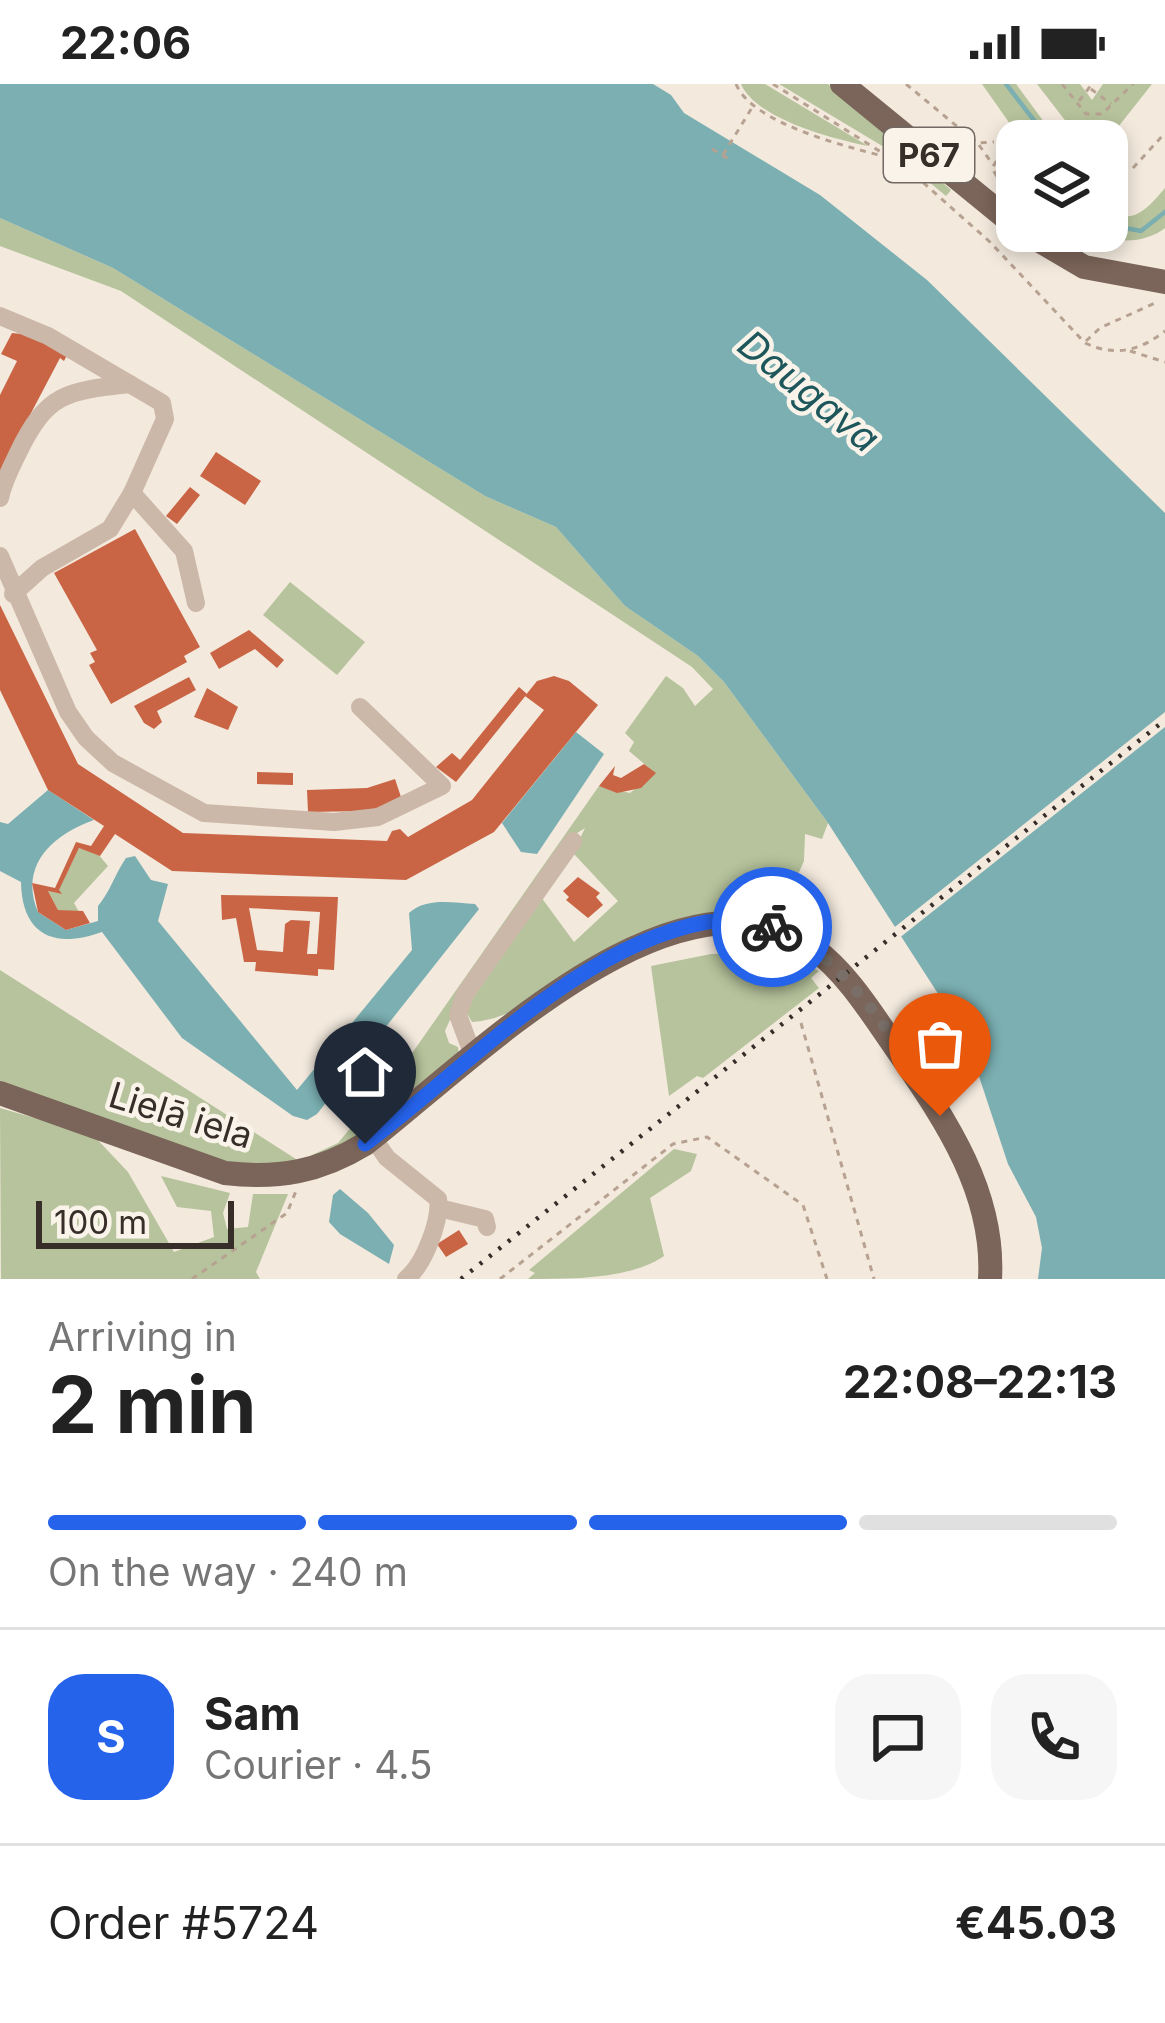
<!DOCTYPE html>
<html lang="en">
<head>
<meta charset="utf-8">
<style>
  :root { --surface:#fff; --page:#f6f6f6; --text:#222; --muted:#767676; --line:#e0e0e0; --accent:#2563eb }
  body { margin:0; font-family:Inter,sans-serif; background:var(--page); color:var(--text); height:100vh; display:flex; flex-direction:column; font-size:45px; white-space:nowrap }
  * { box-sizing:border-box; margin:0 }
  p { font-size:39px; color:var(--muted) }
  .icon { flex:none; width:66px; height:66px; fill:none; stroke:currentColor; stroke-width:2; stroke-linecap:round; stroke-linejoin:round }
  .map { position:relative; height:1195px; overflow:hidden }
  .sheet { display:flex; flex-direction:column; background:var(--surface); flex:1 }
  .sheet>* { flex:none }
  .controls { position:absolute; left:996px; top:36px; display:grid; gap:24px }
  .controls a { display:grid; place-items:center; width:132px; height:132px; border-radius:24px; background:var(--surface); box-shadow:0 6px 18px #0003; font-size:60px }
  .scale { position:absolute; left:36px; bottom:30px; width:198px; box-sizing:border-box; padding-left:12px; border:6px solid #382e29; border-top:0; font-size:33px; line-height:42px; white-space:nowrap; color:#382e29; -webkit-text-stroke:9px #faf3ea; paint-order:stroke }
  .pin { position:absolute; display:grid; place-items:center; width:102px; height:102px; color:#fff; margin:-123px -51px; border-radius:50% 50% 50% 0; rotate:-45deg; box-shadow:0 0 12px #0007 }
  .pin .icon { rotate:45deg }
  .courier { position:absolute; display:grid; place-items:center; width:120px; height:120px; margin:-60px; border:9px solid #2563eb; border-radius:50%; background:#fff; color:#222; box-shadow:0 3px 15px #0007 }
  .summary em { font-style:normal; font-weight:700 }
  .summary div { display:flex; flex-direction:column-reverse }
  .summary { display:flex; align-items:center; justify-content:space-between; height:204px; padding:0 48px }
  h1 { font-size:78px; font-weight:700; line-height:90px }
  .bar { display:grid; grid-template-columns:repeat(4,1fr); gap:18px 12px; align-content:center; height:144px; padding:0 48px }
  .bar i { height:15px; border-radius:9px; background:var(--line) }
  .bar .selected { background:var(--accent) }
  .bar p { grid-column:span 4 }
  .line { display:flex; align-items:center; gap:30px; padding:0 48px; border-top:3px solid var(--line) }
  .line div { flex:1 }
  .round { display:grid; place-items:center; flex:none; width:126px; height:126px; border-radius:36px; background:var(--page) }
  .status { display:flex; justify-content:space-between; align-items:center; height:84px; padding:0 60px; background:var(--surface); direction:ltr }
  .status svg { height:33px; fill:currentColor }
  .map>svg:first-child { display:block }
  .green { fill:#b6c39c }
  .water { fill:#7bafb1 }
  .pier { fill:#f3e9dd }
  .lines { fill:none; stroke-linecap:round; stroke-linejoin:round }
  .stream { stroke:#7bafb1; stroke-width:4.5 }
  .building { fill:#c96545; fill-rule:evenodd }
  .path { stroke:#b7a292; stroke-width:3; stroke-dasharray:6 6; stroke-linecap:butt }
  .minor { stroke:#ccb8a8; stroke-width:18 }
  .major { stroke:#7b6459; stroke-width:24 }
  .rail { stroke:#382e29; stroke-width:4.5; stroke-dasharray:3 9; stroke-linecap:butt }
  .done { stroke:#796f68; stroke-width:12; stroke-dasharray:0 21.6 }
  .route { stroke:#2563eb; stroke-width:15 }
  .labels { text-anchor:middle; stroke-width:9; stroke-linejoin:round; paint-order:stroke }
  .shield { fill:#faf3ea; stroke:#726963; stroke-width:3 }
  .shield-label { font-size:33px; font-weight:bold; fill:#382e29 }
  .street-label { font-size:36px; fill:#382e29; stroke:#faf3ea }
  .water-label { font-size:39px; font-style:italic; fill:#1d575b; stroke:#faf3ea }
</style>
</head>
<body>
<div class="status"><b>22:06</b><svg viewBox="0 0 49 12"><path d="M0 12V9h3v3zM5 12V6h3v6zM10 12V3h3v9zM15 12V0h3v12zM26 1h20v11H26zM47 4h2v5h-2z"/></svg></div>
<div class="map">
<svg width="1165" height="1195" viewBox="0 0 1165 1195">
  <rect width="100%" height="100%" fill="#f3e9dd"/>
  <g class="green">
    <path d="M741 0H765L868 62C833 55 756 35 741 0Z"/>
    <path d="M779 0H828L951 106 946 112 894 69Z"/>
    <path d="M982 0H1016L1058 57H1022Z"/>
    <path d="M1037 0H1080L1092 16 1103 0H1152L1107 57H1081Z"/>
    <path d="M1165 104V144C1145 160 1113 160 1092 147H1107V118C1128 148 1148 124 1165 104Z"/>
    <path d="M0 134 113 184 485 412 556 443 625 522 698 572 724 598 828 739 822 755 805 750 804 777 788 813 830 849 822 858C752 815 671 826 601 868 557 894 525 934 472 938L465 926 541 813 574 858 618 817 573 769 585 744 571 753 461 911 445 947 449 959 458 963 459 973 361 1054 318 1075 250 1083 198 1072 0 997V886L299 1077 338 1059 408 975 599 702 630 709 655 689 629 667 634 658 625 649 666 592 683 604 695 622 713 605 692 583 121 207 0 162Z"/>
    <path d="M290 498 365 558 337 591 263 531Z"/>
    <path d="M79 764 98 770 108 782 74 819 79 828 58 826 48 807 57 809Z"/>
    <path d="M782 868 819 887 811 894 819 904 703 994 697 992 669 1012 651 882 711 870Z"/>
    <path d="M0 1024 93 1051 128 1088 174 1168 214 1153 211 1127 177 1123 161 1092 230 1109 223 1129 227 1145 248 1143 253 1110H288L256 1188 260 1195H1Z"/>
    <path d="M674 1065 697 1070 691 1087 650 1114 664 1172C631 1195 573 1195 528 1195L535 1189 529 1186Z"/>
  </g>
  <g class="water">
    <path d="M0 0H653L671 11 684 29 820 111 927 196 1165 429V1195H1038L1042 1164 1036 1133 1008 1080 966 953 828 739 724 598 698 572 625 522 556 443 485 412 113 184 0 134Z"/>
    <path d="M576 648 604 670 537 770 521 768 502 739Z"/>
    <path d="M48 706 94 736C54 750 18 781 38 828L66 846 98 837V822C110 808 115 790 126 774L135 772 151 796 168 800 158 837 297 1006 412 866 409 829C427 813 453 819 475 820L479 825 317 1030 307 1036 293 1032 182 954 102 848C55 865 22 852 21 798L0 787V738L8 740Z"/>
    <path d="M340 1105 368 1129 394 1161 389 1180 340 1150 329 1138 333 1111Z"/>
  </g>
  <path class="pier" d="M1165 628V643L898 855 891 846Z"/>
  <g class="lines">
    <g class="stream">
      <path d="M1006 0 1050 57"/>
      <path d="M1107 131 1120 143 1141 147 1165 128"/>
    </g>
  </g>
  <g class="building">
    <path d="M12 249 31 251 69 267 64 277 60 274 0 388V311L17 277 1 270Z"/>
    <path d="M216 368 261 397 245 421 200 392Z"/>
    <path d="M190 403 200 411 177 440 166 432Z"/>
    <path d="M135 445 200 563 184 572 187 578 111 620 89 581 95 578 90 569 97 566 54 489Z"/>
    <path d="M0 521 78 680 183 749 387 757 392 747 400 745 408 753 472 716 544 626 525 612 537 597 554 592 569 597 598 621 494 748 406 796 172 787 115 750 100 772 79 764 59 806 62 810 48 807 58 826 83 827 90 839 66 846 38 828 32 799 55 804 76 758 91 762 104 742 48 706 0 606Z"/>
    <path d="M249 546 284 576 277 584 255 565 219 585 210 569Z"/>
    <path d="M189 593 196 606 157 627 162 638 154 645 144 639 134 622Z"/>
    <path d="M519 603 527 610 456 698 436 683 452 669 460 676Z"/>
    <path d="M207 604 238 623 228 646 194 633Z"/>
    <path d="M644 680 656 689 641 704 617 709 599 702 615 682 613 691 621 694Z"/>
    <path d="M257 688 293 689V701L257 700Z"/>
    <path d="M395 695 402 716 368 727 308 728 307 706 367 704Z"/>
    <path d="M578 793 600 809 596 813 603 821 588 834 566 816 569 813 563 807Z"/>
    <path d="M221 811 338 813 334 886 318 885V892L255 887 256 878H244L236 834 222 836ZM249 824 320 828 317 870H307L310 837 291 836 285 840 283 868 257 866Z"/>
    <path d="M459 1146 468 1160 446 1173 437 1160Z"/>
  </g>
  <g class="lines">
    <g class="path">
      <path d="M736 0C752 40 851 64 891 74"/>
      <path d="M773 0 908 85 990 158 1085 259C1114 273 1140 267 1165 247"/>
      <path d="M906 0 977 59 994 58"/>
      <path d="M1062 0 1086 30H1102L1133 0"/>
      <path d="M1091 5 1111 20"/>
      <path d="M1079 17 1092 0"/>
      <path d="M979 61 991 78"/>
      <path d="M712 65 732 77"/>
      <path d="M1003 67 992 84 1008 111"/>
      <path d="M723 71 753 22"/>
      <path d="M1133 84 1165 49"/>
      <path d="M1086 257 1100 244 1157 218"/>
      <path d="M1130 267 1165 278"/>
      <path d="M801 939 874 1195"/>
      <path d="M192 1195 287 1129 296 1107"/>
      <path d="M500 1195 673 1060 707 1053 803 1121 827 1195"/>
    </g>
    <g class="minor">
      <path d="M0 232 48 252 162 319 165 335 132 409 184 467 196 519"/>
      <path d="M0 414C3 398 11 384 18 369 47 309 66 307 130 300"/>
      <path d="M0 472 68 628 86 654 113 679 204 729 334 738 378 733 442 702 360 623"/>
      <path d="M13 510 42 484 110 445 132 409"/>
      <path d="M474 974 458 931 465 910 573 757"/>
      <path d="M373 1054 387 1074 438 1115C441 1136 424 1181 406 1195"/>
      <path d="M439 1124 485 1135 487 1143"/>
    </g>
    <g class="major">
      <path d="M842 0 1017 143"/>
      <path d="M1023 147 1084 183 1165 198"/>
      <path d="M0 1009 225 1089C279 1095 319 1088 365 1060 468 981 678 765 813 864 849 890 875 935 900 970 947 1038 995 1110 990 1195"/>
    </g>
    <path class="rail" d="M461 1195 1165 636"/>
  </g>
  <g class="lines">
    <path class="done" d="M772 843C849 872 899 963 940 1032"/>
    <path class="route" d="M365 1060C467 984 579 861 707 838 728 835 751 839 772 843"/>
  </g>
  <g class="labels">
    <rect class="shield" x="884" y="44" width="90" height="54" rx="9"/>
    <g class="shield-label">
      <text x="929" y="83">P67</text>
    </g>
    <g class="street-label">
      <text transform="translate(181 1031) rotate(17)" y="13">Lielā iela</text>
    </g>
    <g class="water-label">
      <text transform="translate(809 307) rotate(39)" y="14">Daugava</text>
    </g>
  </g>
</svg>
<div class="controls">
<a><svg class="icon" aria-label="layers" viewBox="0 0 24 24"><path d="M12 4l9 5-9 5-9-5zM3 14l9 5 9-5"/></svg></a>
</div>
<div class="scale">100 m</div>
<div class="pin" style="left:940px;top:1032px;background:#ea580c"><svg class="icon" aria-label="bag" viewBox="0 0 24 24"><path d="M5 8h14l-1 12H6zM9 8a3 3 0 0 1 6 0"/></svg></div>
<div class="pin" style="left:365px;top:1060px;background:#1f2937"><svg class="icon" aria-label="home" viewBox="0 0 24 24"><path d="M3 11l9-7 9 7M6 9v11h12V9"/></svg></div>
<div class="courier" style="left:772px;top:843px"><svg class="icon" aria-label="bike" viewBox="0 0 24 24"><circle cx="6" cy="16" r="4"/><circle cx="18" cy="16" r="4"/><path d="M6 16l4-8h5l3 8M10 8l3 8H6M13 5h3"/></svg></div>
</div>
<section class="sheet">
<div class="summary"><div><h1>2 min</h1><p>Arriving in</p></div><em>22:08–22:13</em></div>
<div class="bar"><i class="selected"></i><i class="selected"></i><i class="selected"></i><i></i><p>On the way · 240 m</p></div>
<div class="line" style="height:216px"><b class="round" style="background:var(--accent);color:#fff">S</b><div><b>Sam</b><p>Courier · 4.5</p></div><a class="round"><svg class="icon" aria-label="chat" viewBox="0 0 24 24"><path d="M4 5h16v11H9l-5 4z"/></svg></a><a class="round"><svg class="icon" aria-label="phone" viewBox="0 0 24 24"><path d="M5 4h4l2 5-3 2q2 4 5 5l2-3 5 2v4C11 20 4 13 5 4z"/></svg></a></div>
<div class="line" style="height:156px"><div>Order #5724</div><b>€45.03</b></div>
</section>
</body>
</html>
